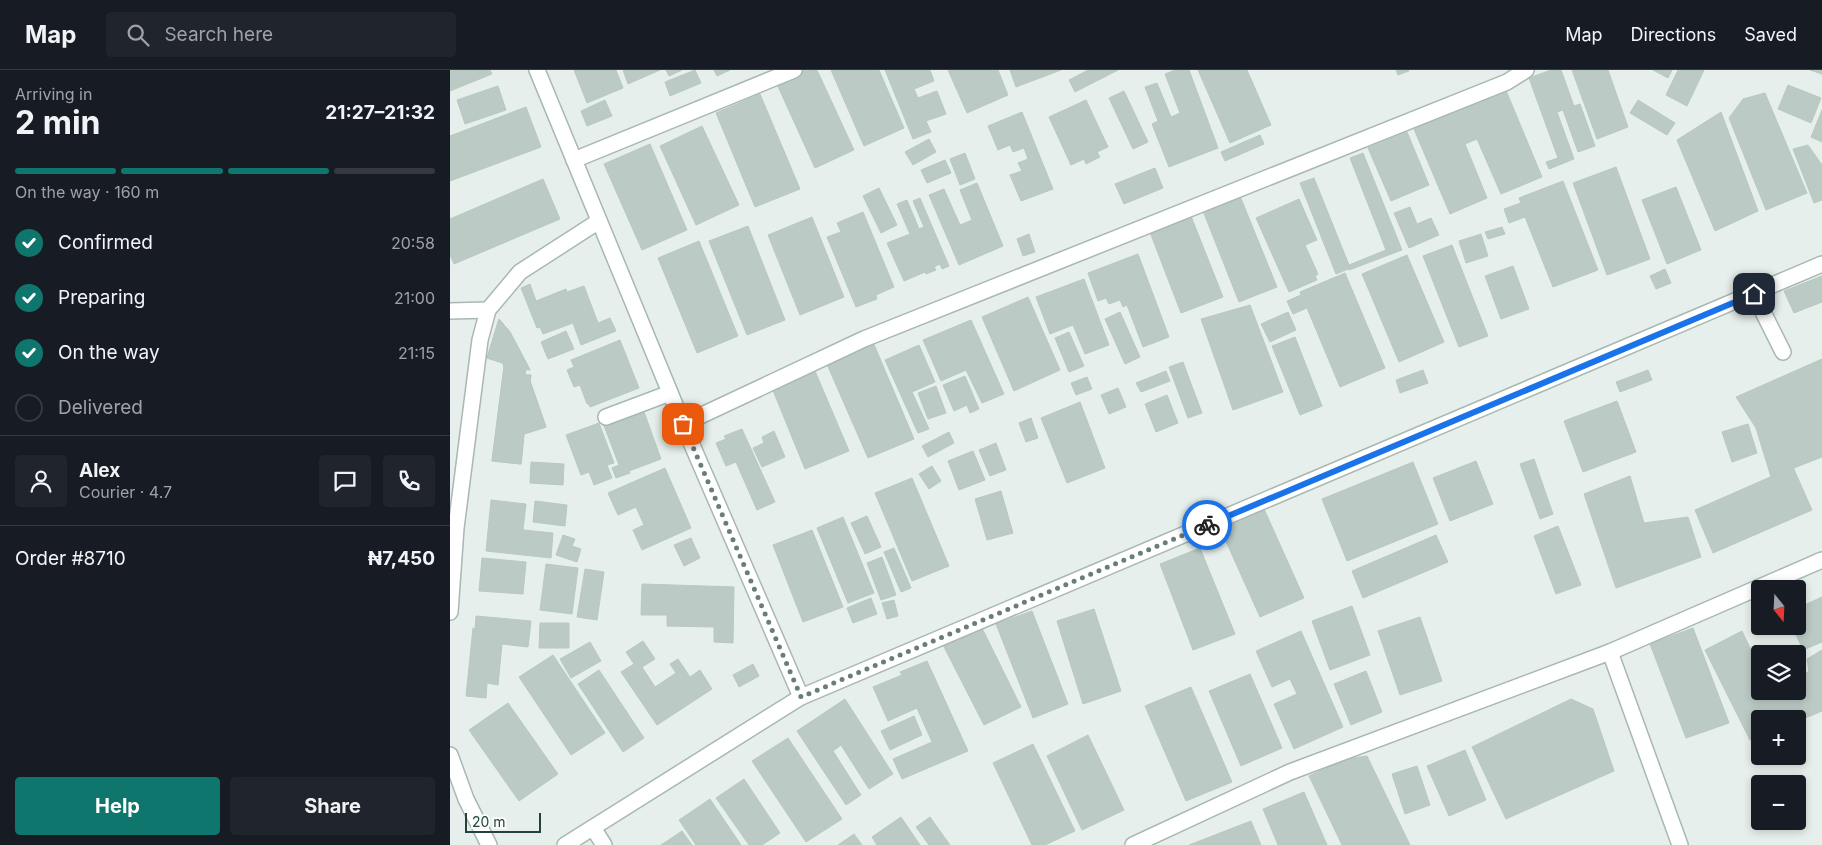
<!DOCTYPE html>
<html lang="en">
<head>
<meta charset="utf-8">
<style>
  :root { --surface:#171b24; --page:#20242c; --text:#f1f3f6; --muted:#9ea1a6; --line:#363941; --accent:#0f766e }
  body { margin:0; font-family:Inter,sans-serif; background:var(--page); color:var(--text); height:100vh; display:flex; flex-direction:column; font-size:19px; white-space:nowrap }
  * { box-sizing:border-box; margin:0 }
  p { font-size:16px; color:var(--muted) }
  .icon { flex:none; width:28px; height:28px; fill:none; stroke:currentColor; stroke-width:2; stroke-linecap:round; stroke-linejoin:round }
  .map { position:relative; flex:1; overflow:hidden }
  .details { display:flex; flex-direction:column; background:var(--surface); width:450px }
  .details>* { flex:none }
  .needle { width:32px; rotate:162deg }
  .controls { position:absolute; left:1301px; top:510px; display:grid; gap:10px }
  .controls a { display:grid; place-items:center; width:55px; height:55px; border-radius:5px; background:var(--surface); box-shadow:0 2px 8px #0003; font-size:25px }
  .scale { position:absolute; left:15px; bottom:12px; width:76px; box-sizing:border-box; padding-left:5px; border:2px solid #24423a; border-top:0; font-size:14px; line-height:18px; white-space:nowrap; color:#24423a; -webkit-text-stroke:4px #f7fbf9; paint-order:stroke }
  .pin { position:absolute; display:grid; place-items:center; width:42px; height:42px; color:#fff; margin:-21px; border-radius:10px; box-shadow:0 2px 8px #0006 }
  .courier { position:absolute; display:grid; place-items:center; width:50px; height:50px; margin:-25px; border:4px solid #1a73e8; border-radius:50%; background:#fff; color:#222; box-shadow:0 1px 6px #0007 }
  .head em { font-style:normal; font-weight:700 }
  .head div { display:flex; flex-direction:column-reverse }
  .head { display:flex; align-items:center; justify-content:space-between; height:85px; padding:0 15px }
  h1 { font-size:32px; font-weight:700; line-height:38px }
  .bar { display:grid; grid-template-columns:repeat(4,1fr); gap:8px 5px; align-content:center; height:60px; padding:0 15px }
  .bar i { height:6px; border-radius:4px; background:var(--line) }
  .bar .current { background:var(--accent) }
  .bar p { grid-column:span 4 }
  .line { display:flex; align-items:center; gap:12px; padding:0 15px; border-top:1px solid var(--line) }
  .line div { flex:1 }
  .round { display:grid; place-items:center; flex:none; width:52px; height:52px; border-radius:5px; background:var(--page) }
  ol { padding:0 15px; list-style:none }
  li { display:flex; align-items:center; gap:15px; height:55px }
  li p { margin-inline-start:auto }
  li .icon { padding:5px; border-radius:50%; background:var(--accent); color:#fff; stroke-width:4 }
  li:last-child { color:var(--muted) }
  li i { width:28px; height:28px; border:2px solid var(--line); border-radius:50% }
  .cta { display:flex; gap:10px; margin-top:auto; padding:10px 15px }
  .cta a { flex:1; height:58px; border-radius:5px; background:var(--accent); color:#fff; font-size:20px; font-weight:700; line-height:58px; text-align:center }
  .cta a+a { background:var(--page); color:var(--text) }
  header { display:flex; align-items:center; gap:30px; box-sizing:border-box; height:70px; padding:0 25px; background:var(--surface); border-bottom:1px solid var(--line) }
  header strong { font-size:24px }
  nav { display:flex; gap:28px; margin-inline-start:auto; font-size:18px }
  .search { width:350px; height:45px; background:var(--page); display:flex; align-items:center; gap:12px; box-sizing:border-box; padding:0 18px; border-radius:5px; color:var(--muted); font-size:19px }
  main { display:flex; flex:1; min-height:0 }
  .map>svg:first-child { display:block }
  .building { fill:#bbcac4; stroke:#b8c9c2 }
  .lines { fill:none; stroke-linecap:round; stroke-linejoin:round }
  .minor-casing { stroke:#a8b8b2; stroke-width:18 }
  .minor { stroke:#fff; stroke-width:15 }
  .done { stroke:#687f78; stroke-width:5; stroke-dasharray:0 9 }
  .route { stroke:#1a73e8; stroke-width:6 }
</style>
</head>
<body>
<header>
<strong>Map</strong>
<div class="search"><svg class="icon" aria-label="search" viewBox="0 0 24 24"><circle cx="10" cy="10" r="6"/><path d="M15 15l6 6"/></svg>Search here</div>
<nav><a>Map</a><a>Directions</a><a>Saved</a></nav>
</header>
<main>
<section class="details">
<div class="head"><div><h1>2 min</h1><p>Arriving in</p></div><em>21:27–21:32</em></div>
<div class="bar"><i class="current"></i><i class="current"></i><i class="current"></i><i></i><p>On the way · 160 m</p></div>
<ol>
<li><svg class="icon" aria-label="check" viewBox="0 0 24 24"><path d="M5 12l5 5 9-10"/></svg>Confirmed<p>20:58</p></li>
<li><svg class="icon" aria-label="check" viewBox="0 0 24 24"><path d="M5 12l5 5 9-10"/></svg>Preparing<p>21:00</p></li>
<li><svg class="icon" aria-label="check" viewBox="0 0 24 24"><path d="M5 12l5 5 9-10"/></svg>On the way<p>21:15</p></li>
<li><i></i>Delivered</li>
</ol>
<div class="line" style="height:90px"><a class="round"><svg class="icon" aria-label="person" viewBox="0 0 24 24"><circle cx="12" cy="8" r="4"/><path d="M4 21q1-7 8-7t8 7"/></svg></a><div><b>Alex</b><p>Courier · 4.7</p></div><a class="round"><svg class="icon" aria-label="chat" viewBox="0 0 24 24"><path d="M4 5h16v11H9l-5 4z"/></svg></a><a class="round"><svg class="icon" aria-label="phone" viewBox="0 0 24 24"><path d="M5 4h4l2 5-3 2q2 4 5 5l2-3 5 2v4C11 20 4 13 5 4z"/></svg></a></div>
<div class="line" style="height:65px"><div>Order #8710</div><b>₦7,450</b></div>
<div class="cta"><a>Help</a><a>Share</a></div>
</section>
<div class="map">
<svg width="1372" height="775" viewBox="0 0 1372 775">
  <rect width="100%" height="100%" fill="#e6efeb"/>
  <g class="building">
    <path d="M0 0H40L42 4 0 21Z"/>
    <path d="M124 0H166L173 18 137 33Z"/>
    <path d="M173 0H210L178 14Z"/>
    <path d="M216 0H232L219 6Z"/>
    <path d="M245 0 251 13 220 26 215 12Z"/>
    <path d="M264 0H280L267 6Z"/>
    <path d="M353 0H367L404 80 365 98 326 12Z"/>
    <path d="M381 0H429L454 58 414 76Z"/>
    <path d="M435 0H480L484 11 464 19 468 28 487 21 496 44 476 51 481 62 463 69Z"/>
    <path d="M498 0H548L558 25 517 43Z"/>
    <path d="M560 0H611L566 17Z"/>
    <path d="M638 0H668L625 22 619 10Z"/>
    <path d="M725 0H739L768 78 719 97 702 54 708 51 695 17 707 13 721 47 730 43 715 4Z"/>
    <path d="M748 0H797L821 55 780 73Z"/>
    <path d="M946 0H958L959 1 948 5Z"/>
    <path d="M1101 0H1111L1124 36 1130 34 1145 76 1128 82 1113 40 1107 42 1124 89 1099 99 1096 92 1108 88 1079 8Z"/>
    <path d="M1122 0H1158L1178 57 1147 69Z"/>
    <path d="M1203 0H1222L1218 8Z"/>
    <path d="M1228 0H1254L1237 36 1216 25Z"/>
    <path d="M1360 0H1372V5V4Z"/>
    <path d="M1338 15 1371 28 1361 53 1328 39Z"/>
    <path d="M48 16 56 40 15 54 7 30Z"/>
    <path d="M1055 18 1092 107 1051 124 1027 69 1015 74 1037 128 1000 144 964 59Z"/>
    <path d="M674 21 698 72 683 79 659 28Z"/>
    <path d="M1315 23 1357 123 1316 140 1279 48 1293 29Z"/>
    <path d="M310 24 350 119 305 137 266 43Z"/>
    <path d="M155 30 162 46 137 56 131 41Z"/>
    <path d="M636 30 658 77 647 82 650 87 636 94 634 89 621 95 599 47Z"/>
    <path d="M1188 30 1225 53 1217 65 1180 43Z"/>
    <path d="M76 37 91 77 0 111V66Z"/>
    <path d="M1372 40V72L1361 67Z"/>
    <path d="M572 42 603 119 571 131 560 105 572 101 568 93 578 89 574 78 563 82 560 75 548 80 538 56Z"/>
    <path d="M1271 42 1308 141 1265 161 1227 70Z"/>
    <path d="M252 56 289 135 246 155 210 76Z"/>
    <path d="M957 62 979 115 941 131 918 78Z"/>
    <path d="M810 65 814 74 775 91 771 82Z"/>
    <path d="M479 69 486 82 463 95 455 82Z"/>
    <path d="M200 74 237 160 192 180 154 94Z"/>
    <path d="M1358 75 1372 95V130L1364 133 1343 79Z"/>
    <path d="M515 83 525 109 510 115 500 89Z"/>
    <path d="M913 83 952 180 899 200 898 199 886 204 850 113 864 108 899 195 936 180 900 88Z"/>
    <path d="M495 90 501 103 477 113 471 100Z"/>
    <path d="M1166 97 1200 189 1157 205 1123 113Z"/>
    <path d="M705 98 713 118 674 134 665 114Z"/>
    <path d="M93 109 110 149 4 194 0 185V149Z"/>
    <path d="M1113 111 1148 200 1103 217 1075 147 1059 153 1054 139 1071 133 1069 128Z"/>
    <path d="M527 113 553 176 509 195 479 125 494 119 510 155 522 150 510 120Z"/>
    <path d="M1226 117 1251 180 1217 194 1192 130Z"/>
    <path d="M429 118 447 155 431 163 413 126Z"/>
    <path d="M790 126 827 217 789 232 753 141Z"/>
    <path d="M470 128 499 196 492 199 490 194 484 197 486 200 476 204 475 202 454 211 437 173 460 164 447 134 457 130 469 159 474 157 463 131Z"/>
    <path d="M849 129 867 170 855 175 868 204 865 206 867 210 839 222 806 148Z"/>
    <path d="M960 137 967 154 981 148 989 165 959 178 944 143Z"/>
    <path d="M739 141 773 227 731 243 698 157Z"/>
    <path d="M413 142 444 217 426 225 427 229 406 237 377 167 391 162 387 153Z"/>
    <path d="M362 147 394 227 350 245 318 165Z"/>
    <path d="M298 156 335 250 297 265 259 171Z"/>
    <path d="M1052 157 1055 164 1038 169 1035 162Z"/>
    <path d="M579 164 585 182 573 186 567 169Z"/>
    <path d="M1031 164 1038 186 1016 193 1009 171Z"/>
    <path d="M249 171 288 266 247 283 208 188Z"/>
    <path d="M1002 175 1038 266 1009 277 973 186Z"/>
    <path d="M688 184 719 267 693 277 677 235 673 237 670 230 659 234 656 228 648 231 638 203Z"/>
    <path d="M957 185 994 272 949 292 912 204Z"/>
    <path d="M1063 196 1079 239 1051 249 1035 206Z"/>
    <path d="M1215 199 1221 213 1206 219 1200 206Z"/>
    <path d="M895 203 935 298 890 317 857 238 843 244 837 231 851 225 850 222Z"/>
    <path d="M1372 206V232L1344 243 1334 221Z"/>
    <path d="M634 209 659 275 635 284 623 255 600 264 586 227Z"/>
    <path d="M80 214 86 231 116 219 117 222 134 216 148 253 160 248 166 261 131 275 123 253 93 264 90 257 87 258 71 218Z"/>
    <path d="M578 227 610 300 564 321 532 247Z"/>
    <path d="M800 235 833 322 783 340 751 249Z"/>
    <path d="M670 242 690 287 675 294 655 249Z"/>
    <path d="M838 242 846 260 820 272 811 254Z"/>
    <path d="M49 249 60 262 80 300 76 299 75 305H81L80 311 96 357 74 364 71 394 42 391 54 297 53 293 37 288Z"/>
    <path d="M49 249 60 262 80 300 76 299 75 305H81L80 311 96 357 74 364 71 394 42 391 54 297 53 293 37 288Z"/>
    <path d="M521 250 554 324 532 333 516 300 491 311 473 270Z"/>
    <path d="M116 261 124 279 98 289 91 272Z"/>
    <path d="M619 262 634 296 619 302 605 268Z"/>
    <path d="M845 267 872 336 850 345 822 276Z"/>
    <path d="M170 270 189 318 140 337 139 334H137L130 315 124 317 117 300 124 297 121 290Z"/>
    <path d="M423 272 464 369 418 388 376 292Z"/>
    <path d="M469 275 485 312 462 322 479 359 468 363 435 290Z"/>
    <path d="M1372 289V387L1321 407 1306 358 1286 327Z"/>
    <path d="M733 292 752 343 738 348 719 297Z"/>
    <path d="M973 300 978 313 950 323 946 310Z"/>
    <path d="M1198 300 1202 310 1170 322 1166 312Z"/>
    <path d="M365 301 399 381 355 399 322 318Z"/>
    <path d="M716 301 720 311 691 322 686 313Z"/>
    <path d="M515 306 529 339 520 343 517 335 504 341 493 315Z"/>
    <path d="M637 307 642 319 626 325 621 313Z"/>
    <path d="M486 316 496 343 478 349 468 323Z"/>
    <path d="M668 318 676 337 659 344 651 325Z"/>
    <path d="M717 325 728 353 706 362 695 334Z"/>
    <path d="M1167 331 1186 382 1133 402 1114 351Z"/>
    <path d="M630 332 655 398 617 413 591 348Z"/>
    <path d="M193 339 211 389 179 401 180 403 166 408 162 398 169 395 153 353Z"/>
    <path d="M581 348 588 368 576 372 569 353Z"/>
    <path d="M149 353 164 393 157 395 162 408 144 415 139 402 131 405 116 365Z"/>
    <path d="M1298 354 1307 383 1282 392 1272 362Z"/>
    <path d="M292 359 325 432 307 440 286 392 276 396 266 373 276 369 274 366Z"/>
    <path d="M324 361 335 387 312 397 303 378 314 373 312 367Z"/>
    <path d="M499 362 504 373 478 387 472 376Z"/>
    <path d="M546 373 556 400 540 406 529 380Z"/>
    <path d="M523 381 535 410 509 420 498 391Z"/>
    <path d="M1084 389 1103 444 1090 449 1070 394Z"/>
    <path d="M1026 391 1043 434 1000 451 983 408Z"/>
    <path d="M81 392 114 394 113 415 80 413Z"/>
    <path d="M963 392 988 454 897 491 872 429Z"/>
    <path d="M482 396 491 411 479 419 469 404Z"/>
    <path d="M1343 397 1362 440 1263 483 1245 440Z"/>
    <path d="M215 398 241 458 192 480 183 460 194 455 186 437 168 445 158 423Z"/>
    <path d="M1180 406 1194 453 1238 447 1251 487 1166 518 1134 424Z"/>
    <path d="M462 408 499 496 462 511 425 423Z"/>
    <path d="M551 421 563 463 537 470 525 429Z"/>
    <path d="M41 430 76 434 73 460 103 463 101 488 36 481Z"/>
    <path d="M85 431 117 435 115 456 83 452Z"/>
    <path d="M814 439 854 528 810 547 770 458Z"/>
    <path d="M417 446 431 477 415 484 401 453Z"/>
    <path d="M393 447 424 523 398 533 367 458Z"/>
    <path d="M1108 456 1131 515 1106 524 1084 466Z"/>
    <path d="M362 460 393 537 353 552 323 475Z"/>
    <path d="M113 465 125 469 122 476 131 479 127 492 106 485Z"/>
    <path d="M986 465 998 492 913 528 902 501Z"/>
    <path d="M241 468 250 488 234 496 224 475Z"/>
    <path d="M444 478 461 518 451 522 434 482Z"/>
    <path d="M750 478 785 564 743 580 710 494Z"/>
    <path d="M432 487 446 525 431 530 417 493Z"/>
    <path d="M32 488 76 492 73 524 29 521Z"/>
    <path d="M96 494 128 498 122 544 90 540Z"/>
    <path d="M135 499 154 502 147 550 127 547Z"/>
    <path d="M192 514 284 517 283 573 264 572V557L217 556V545H191Z"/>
    <path d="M1372 527V572L1353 580 1342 556H1348V538Z"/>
    <path d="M421 528 427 544 403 553 397 538Z"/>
    <path d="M444 530 448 546 437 549 432 533Z"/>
    <path d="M902 536 920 585 880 600 862 551Z"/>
    <path d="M644 539 671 621 633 634 607 551Z"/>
    <path d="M582 541 618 634 583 648 546 554Z"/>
    <path d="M26 546 81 551 78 577 52 574 48 615 37 613 36 628 16 626 23 558 25 559Z"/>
    <path d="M970 547 992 611 950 625 928 561Z"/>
    <path d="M90 553H119V578H89Z"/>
    <path d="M531 556 571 637 534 655 493 575Z"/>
    <path d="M1243 558 1279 653 1236 668 1200 574Z"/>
    <path d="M851 561 893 657 844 679 824 634 847 624 840 609 822 617 806 581Z"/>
    <path d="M1292 561 1310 599V621H1348V605L1359 602 1357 589 1372 580V641L1348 651V649H1310V666L1300 670 1255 580Z"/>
    <path d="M193 571 205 589 192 597 205 617 226 603 220 594 228 589 240 607 250 600 262 619 207 655 171 602 184 594 176 582Z"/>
    <path d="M140 572 151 591 121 608 110 589Z"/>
    <path d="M103 585 155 663 121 685 69 607Z"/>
    <path d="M477 591 518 681 452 709 443 689 482 672 467 638 438 651 423 617 452 605 450 602Z"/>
    <path d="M303 594 309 606 289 617 283 605Z"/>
    <path d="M149 600 194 668 173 682 128 614Z"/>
    <path d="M916 601 932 642 901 655 884 614Z"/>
    <path d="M800 604 832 678 791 696 759 621Z"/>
    <path d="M741 617 782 712 736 731 695 636Z"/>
    <path d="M395 629 443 704 419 719 391 675 383 681 411 725 396 735 347 661Z"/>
    <path d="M1121 629 1143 639 1164 701 1056 749 1022 677Z"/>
    <path d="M58 633 108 704 69 731 19 660Z"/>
    <path d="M464 646 472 665 440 680 431 661Z"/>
    <path d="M638 665 674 740 632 760 597 686Z"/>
    <path d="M338 668 392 749 356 772 302 691Z"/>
    <path d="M583 674 625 761 595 775H582L543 693Z"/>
    <path d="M1015 680 1036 730 999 746 977 696Z"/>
    <path d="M917 686 960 775H892L859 706 896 689Z"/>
    <path d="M967 696 980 735 955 744 942 704Z"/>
    <path d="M294 709 330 763 312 775H299L266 728Z"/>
    <path d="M854 722 877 775H828L813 739Z"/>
    <path d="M260 729 291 775H246L229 750Z"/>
    <path d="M451 747 470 775H427L422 767Z"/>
    <path d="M480 747 500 775H479L466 757Z"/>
    <path d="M801 751 811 775H739Z"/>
    <path d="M232 761 242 775H211Z"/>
    <path d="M404 764 412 775H388Z"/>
  </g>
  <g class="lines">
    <defs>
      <g id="minor">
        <path d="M87 0 233 354 414 269 1057 12 1076 0"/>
        <path d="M124 90 344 0"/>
        <path d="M1304 224 1333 282"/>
        <path d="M0 241 38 240"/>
        <path d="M156 347 220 323"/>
        <path d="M233 354 351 627"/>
        <path d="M0 542 6 458 30 270 38 240 70 202 149 151"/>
        <path d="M1160 582 1230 775"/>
        <path d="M0 685 16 729 39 775"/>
        <path d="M143 758 154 775"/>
        <path d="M115 775 351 627 1372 194"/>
        <path d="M683 775 840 702 1160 582 1372 490"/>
      </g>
    </defs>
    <use href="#minor" class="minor-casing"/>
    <use href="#minor" class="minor"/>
  </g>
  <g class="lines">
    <path class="done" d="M233 354 351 627 757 455"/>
    <path class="route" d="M757 455 1304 224"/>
  </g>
</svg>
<div class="controls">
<a><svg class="needle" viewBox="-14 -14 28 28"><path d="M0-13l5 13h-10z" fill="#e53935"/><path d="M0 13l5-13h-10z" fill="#9ea1a6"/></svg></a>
<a><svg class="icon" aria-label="layers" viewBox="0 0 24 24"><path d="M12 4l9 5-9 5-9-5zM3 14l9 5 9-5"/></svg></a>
<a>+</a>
<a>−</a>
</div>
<div class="scale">20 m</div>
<div class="pin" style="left:233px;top:354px;background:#ea580c"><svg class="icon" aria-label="bag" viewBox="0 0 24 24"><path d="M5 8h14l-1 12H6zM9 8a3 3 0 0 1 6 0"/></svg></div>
<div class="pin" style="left:1304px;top:224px;background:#1f2937"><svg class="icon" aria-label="home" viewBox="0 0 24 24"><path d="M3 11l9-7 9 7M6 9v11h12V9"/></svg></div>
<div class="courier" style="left:757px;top:455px"><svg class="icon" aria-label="bike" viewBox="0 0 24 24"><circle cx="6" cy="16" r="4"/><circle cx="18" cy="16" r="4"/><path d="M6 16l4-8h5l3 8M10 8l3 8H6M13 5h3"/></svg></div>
</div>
</main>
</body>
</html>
